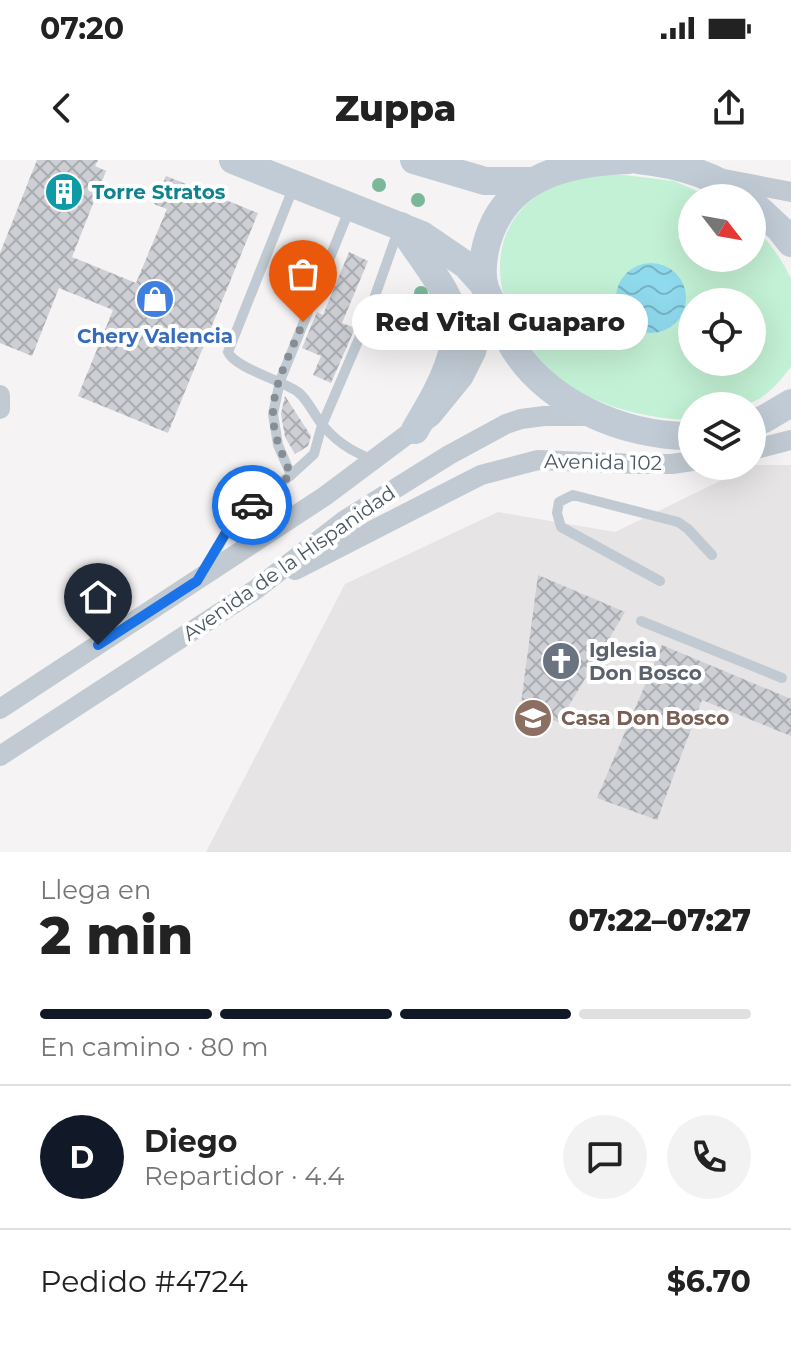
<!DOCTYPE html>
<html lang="es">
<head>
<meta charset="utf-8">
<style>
  :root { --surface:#fff; --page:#f2f2f2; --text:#222; --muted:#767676; --line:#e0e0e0; --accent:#111827 }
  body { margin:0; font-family:Montserrat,sans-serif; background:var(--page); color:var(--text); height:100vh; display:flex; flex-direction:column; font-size:30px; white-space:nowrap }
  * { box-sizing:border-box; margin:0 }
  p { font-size:26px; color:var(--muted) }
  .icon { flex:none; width:44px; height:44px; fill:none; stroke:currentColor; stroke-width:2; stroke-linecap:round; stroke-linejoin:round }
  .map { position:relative; height:692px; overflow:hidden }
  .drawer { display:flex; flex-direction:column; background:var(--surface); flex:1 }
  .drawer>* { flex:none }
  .needle { width:52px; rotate:121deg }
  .fabs { position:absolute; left:678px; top:24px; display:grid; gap:16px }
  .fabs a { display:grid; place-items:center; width:88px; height:88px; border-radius:50%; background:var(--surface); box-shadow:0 8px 32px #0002; font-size:40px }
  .pin { position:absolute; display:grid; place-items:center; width:68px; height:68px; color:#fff; margin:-82px -34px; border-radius:50% 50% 50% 0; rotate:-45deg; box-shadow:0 0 8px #0007 }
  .pin .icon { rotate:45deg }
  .courier { position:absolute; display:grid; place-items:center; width:80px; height:80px; margin:-40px; border:6px solid #1a73e8; border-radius:50%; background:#fff; color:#222; box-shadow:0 2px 10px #0007 }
  .bubble { position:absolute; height:56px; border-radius:28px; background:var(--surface); box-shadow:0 8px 32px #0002; font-size:26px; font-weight:800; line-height:56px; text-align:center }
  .headline em { font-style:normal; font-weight:800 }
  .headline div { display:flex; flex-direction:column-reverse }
  .headline { display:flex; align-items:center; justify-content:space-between; height:136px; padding:0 40px }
  h1 { font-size:52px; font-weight:800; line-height:60px }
  .bar { display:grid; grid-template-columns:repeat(4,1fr); gap:12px 8px; align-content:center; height:96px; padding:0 40px }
  .bar i { height:10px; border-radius:6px; background:var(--line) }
  .bar .active { background:var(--accent) }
  .bar p { grid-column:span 4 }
  .line { display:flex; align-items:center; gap:20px; padding:0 40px; border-top:2px solid var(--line) }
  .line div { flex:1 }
  .round { display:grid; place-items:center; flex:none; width:84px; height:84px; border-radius:42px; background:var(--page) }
  .status { display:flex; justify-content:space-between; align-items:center; height:56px; padding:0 40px; background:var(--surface); direction:ltr }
  .status svg { height:22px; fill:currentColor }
  header { display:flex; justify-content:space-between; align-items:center; height:104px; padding:0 40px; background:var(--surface); font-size:36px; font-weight:800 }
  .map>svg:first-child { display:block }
  .education { fill:#e6e4e5 }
  .park { fill:#c3f1d5; fill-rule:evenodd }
  .water { fill:url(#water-waves) }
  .building { fill:url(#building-cross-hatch) }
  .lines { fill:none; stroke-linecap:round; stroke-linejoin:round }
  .lane { stroke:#c1cad2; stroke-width:10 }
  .street { stroke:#c1cad2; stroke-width:20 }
  .secondary { stroke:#c1cbd6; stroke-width:28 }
  .tree { fill:#7bb799 }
  .done { stroke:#868d94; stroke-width:8; stroke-dasharray:0 14.4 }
  .route { stroke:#1a73e8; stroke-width:10 }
  .labels { text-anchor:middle; stroke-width:8; stroke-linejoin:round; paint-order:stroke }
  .culture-label { font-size:20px; font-weight:bold; fill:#0d838f; stroke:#fff; text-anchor:start }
  .shop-label { font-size:20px; font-weight:bold; fill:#366cbe; stroke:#fff }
  .street-label { font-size:20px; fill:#4a5661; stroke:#fff }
  .worship-label { font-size:20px; font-weight:bold; fill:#5b616d; stroke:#fff; text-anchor:start }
  .education-label { font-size:20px; font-weight:bold; fill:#785e54; stroke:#fff; text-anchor:start }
</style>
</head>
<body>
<div class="status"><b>07:20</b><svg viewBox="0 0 49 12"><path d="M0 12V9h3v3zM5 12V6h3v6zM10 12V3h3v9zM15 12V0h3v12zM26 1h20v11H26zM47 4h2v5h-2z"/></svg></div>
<header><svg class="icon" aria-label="back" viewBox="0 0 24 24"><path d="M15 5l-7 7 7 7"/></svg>Zuppa<svg class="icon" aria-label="share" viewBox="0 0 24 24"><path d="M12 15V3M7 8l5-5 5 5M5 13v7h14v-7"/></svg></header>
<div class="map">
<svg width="791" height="692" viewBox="0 0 791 692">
  <defs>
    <pattern id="water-waves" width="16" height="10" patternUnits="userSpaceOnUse" patternTransform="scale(2)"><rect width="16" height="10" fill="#90daee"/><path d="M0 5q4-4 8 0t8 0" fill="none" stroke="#78b4c4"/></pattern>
    <pattern id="building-cross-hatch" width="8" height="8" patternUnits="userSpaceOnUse" patternTransform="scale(2)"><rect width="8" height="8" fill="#cdcfd5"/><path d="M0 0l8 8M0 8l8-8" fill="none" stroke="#a8abb0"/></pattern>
  </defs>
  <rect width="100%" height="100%" fill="#f5f3f3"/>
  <path class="education" d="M753 305H791V692H206L345 424 498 352 615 372Z"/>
  <path class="park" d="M616 14 674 21 713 38H692V98H752V65C768 80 782 99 791 119V207C756 252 745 246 692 246L691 260C648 259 605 248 568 225 548 212 531 190 519 170 485 114 495 49 561 23 578 16 597 15 616 14ZM692 142H752V202H692Z"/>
  <circle class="water" cx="651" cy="138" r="35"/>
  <g class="building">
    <path d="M37 0H98L95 6 106 11 72 97 136 123 167 49 154 44 166 16 258 53 168 273 78 236 113 150 59 128 32 196 0 183V93Z"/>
    <path d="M349 92 368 101 342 163 355 168 331 223 313 215 321 196 302 188 317 152 323 155Z"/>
    <path d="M285 236 311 276 308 286 295 294 285 277 281 254Z"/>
    <path d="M538 415 625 452 559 562 520 551Z"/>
    <path d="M662 485 791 539V576L702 540 657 660 597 638Z"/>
  </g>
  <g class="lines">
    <g class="lane">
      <path d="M294 26 228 192C235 208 281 220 298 232 308 240 313 253 321 263 334 280 352 292 372 299"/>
      <path d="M291 315 314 294 322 265 364 167 398 71"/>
      <path d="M207 407 231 364 243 352 291 315 278 285 273 254 280 221 350 48"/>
      <path d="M660 421 561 367 557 353 559 342 573 335 678 362 688 369 712 395"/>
      <path d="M641 461 782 518"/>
    </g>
    <g class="street">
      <path d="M724 19 791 32"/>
      <path d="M0 235V249"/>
      <path d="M752 290 791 280"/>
      <path d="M295 410 481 315 538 300 636 304H672L692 301"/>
      <path d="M0 549 325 336 432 256 463 218 476 192 484 156V129"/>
      <path d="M0 596 255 430 345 360 449 295 506 264 521 259 544 256H595"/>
    </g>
    <g class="secondary">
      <path d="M233 0 422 75 466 105 484 125"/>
      <path d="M414 0 485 21H531"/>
      <path d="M629 0C566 2 503 17 486 86 483 98 481 116 485 128 488 137 494 146 498 155 502 163 504 171 508 178 541 242 624 277 692 276"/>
      <path d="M638 0C677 4 714 14 746 38"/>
      <path d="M752 43 780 69 791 83"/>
      <path d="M401 66C415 89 432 109 445 133 472 179 438 230 415 270"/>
      <path d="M752 263 764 259 791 243"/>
    </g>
  </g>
  <g class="tree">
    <circle cx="379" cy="25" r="7"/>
    <circle cx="418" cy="40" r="7"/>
    <circle cx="421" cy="133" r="7"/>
    <circle cx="404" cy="162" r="7"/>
  </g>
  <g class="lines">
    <path class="done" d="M252 345 291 315C283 296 273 276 273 254 273 223 292 191 303 162"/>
    <path class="route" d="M98 485 197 421 231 364 252 345"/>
  </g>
  <defs>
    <symbol id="building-disc" viewBox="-11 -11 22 22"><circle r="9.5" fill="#0f9aa8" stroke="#fff"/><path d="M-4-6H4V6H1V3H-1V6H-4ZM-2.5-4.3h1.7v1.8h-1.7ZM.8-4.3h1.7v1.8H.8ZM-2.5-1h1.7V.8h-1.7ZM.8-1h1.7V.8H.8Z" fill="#fff"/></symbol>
    <symbol id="shop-disc" viewBox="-11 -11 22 22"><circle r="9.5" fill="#3f7fe0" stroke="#fff"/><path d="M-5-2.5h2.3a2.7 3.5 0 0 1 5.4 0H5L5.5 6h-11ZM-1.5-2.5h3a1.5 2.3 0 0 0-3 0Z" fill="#fff"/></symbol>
    <symbol id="church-disc" viewBox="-11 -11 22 22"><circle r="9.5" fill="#6b7280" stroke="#fff"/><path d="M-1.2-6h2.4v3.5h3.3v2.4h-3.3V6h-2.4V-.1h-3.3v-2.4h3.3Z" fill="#fff"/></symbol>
    <symbol id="school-disc" viewBox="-11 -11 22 22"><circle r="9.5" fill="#8d6e63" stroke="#fff"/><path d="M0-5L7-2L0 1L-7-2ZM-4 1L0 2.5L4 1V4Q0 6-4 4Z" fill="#fff"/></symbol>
  </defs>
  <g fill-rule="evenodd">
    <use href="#building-disc" x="42" y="10" width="44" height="44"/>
    <use href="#shop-disc" x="133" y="117" width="44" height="44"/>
    <use href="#church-disc" x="539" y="479" width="44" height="44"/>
    <use href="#school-disc" x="511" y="536" width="44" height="44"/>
  </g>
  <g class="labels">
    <g class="culture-label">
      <text x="92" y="39">Torre Stratos</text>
    </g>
    <g class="shop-label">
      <text x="155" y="183">Chery Valencia</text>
    </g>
    <g class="street-label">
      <text transform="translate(603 302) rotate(1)" y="7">Avenida 102</text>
      <text transform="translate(289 403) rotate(-35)" y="7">Avenida de la Hispanidad</text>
    </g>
    <g class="worship-label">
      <text x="589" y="497">Iglesia<tspan x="589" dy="23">Don Bosco</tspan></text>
    </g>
    <g class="education-label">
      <text x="561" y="565">Casa Don Bosco</text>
    </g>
  </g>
</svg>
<div class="fabs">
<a><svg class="needle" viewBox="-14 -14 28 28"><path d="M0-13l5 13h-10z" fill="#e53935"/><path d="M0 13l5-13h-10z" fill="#767676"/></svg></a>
<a><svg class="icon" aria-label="locate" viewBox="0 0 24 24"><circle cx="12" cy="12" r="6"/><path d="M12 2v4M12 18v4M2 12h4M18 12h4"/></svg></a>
<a><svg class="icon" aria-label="layers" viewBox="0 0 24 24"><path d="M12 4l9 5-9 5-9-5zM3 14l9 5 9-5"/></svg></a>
</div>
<div class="pin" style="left:303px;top:162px;background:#ea580c"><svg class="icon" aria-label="bag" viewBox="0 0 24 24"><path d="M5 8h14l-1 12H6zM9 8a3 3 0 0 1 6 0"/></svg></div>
<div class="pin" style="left:98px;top:485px;background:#1f2937"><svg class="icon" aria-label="home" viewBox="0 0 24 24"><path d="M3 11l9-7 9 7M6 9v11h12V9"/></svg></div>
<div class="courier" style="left:252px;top:345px"><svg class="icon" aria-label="car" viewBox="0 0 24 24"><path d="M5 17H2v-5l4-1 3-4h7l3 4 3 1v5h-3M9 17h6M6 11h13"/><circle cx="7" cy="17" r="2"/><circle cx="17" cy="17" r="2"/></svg></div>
<div class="bubble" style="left:352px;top:134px;width:296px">Red Vital Guaparo</div>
</div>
<section class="drawer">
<div class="headline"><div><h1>2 min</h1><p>Llega en</p></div><em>07:22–07:27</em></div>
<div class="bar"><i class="active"></i><i class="active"></i><i class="active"></i><i></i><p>En camino · 80 m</p></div>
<div class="line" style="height:144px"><b class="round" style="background:var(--accent);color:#fff">D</b><div><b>Diego</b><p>Repartidor · 4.4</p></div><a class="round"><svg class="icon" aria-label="chat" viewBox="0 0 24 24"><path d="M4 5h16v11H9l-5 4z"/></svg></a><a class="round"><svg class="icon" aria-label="phone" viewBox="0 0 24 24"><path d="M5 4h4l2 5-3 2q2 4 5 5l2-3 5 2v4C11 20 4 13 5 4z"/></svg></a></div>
<div class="line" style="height:104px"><div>Pedido #4724</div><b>$6.70</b></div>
</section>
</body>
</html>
